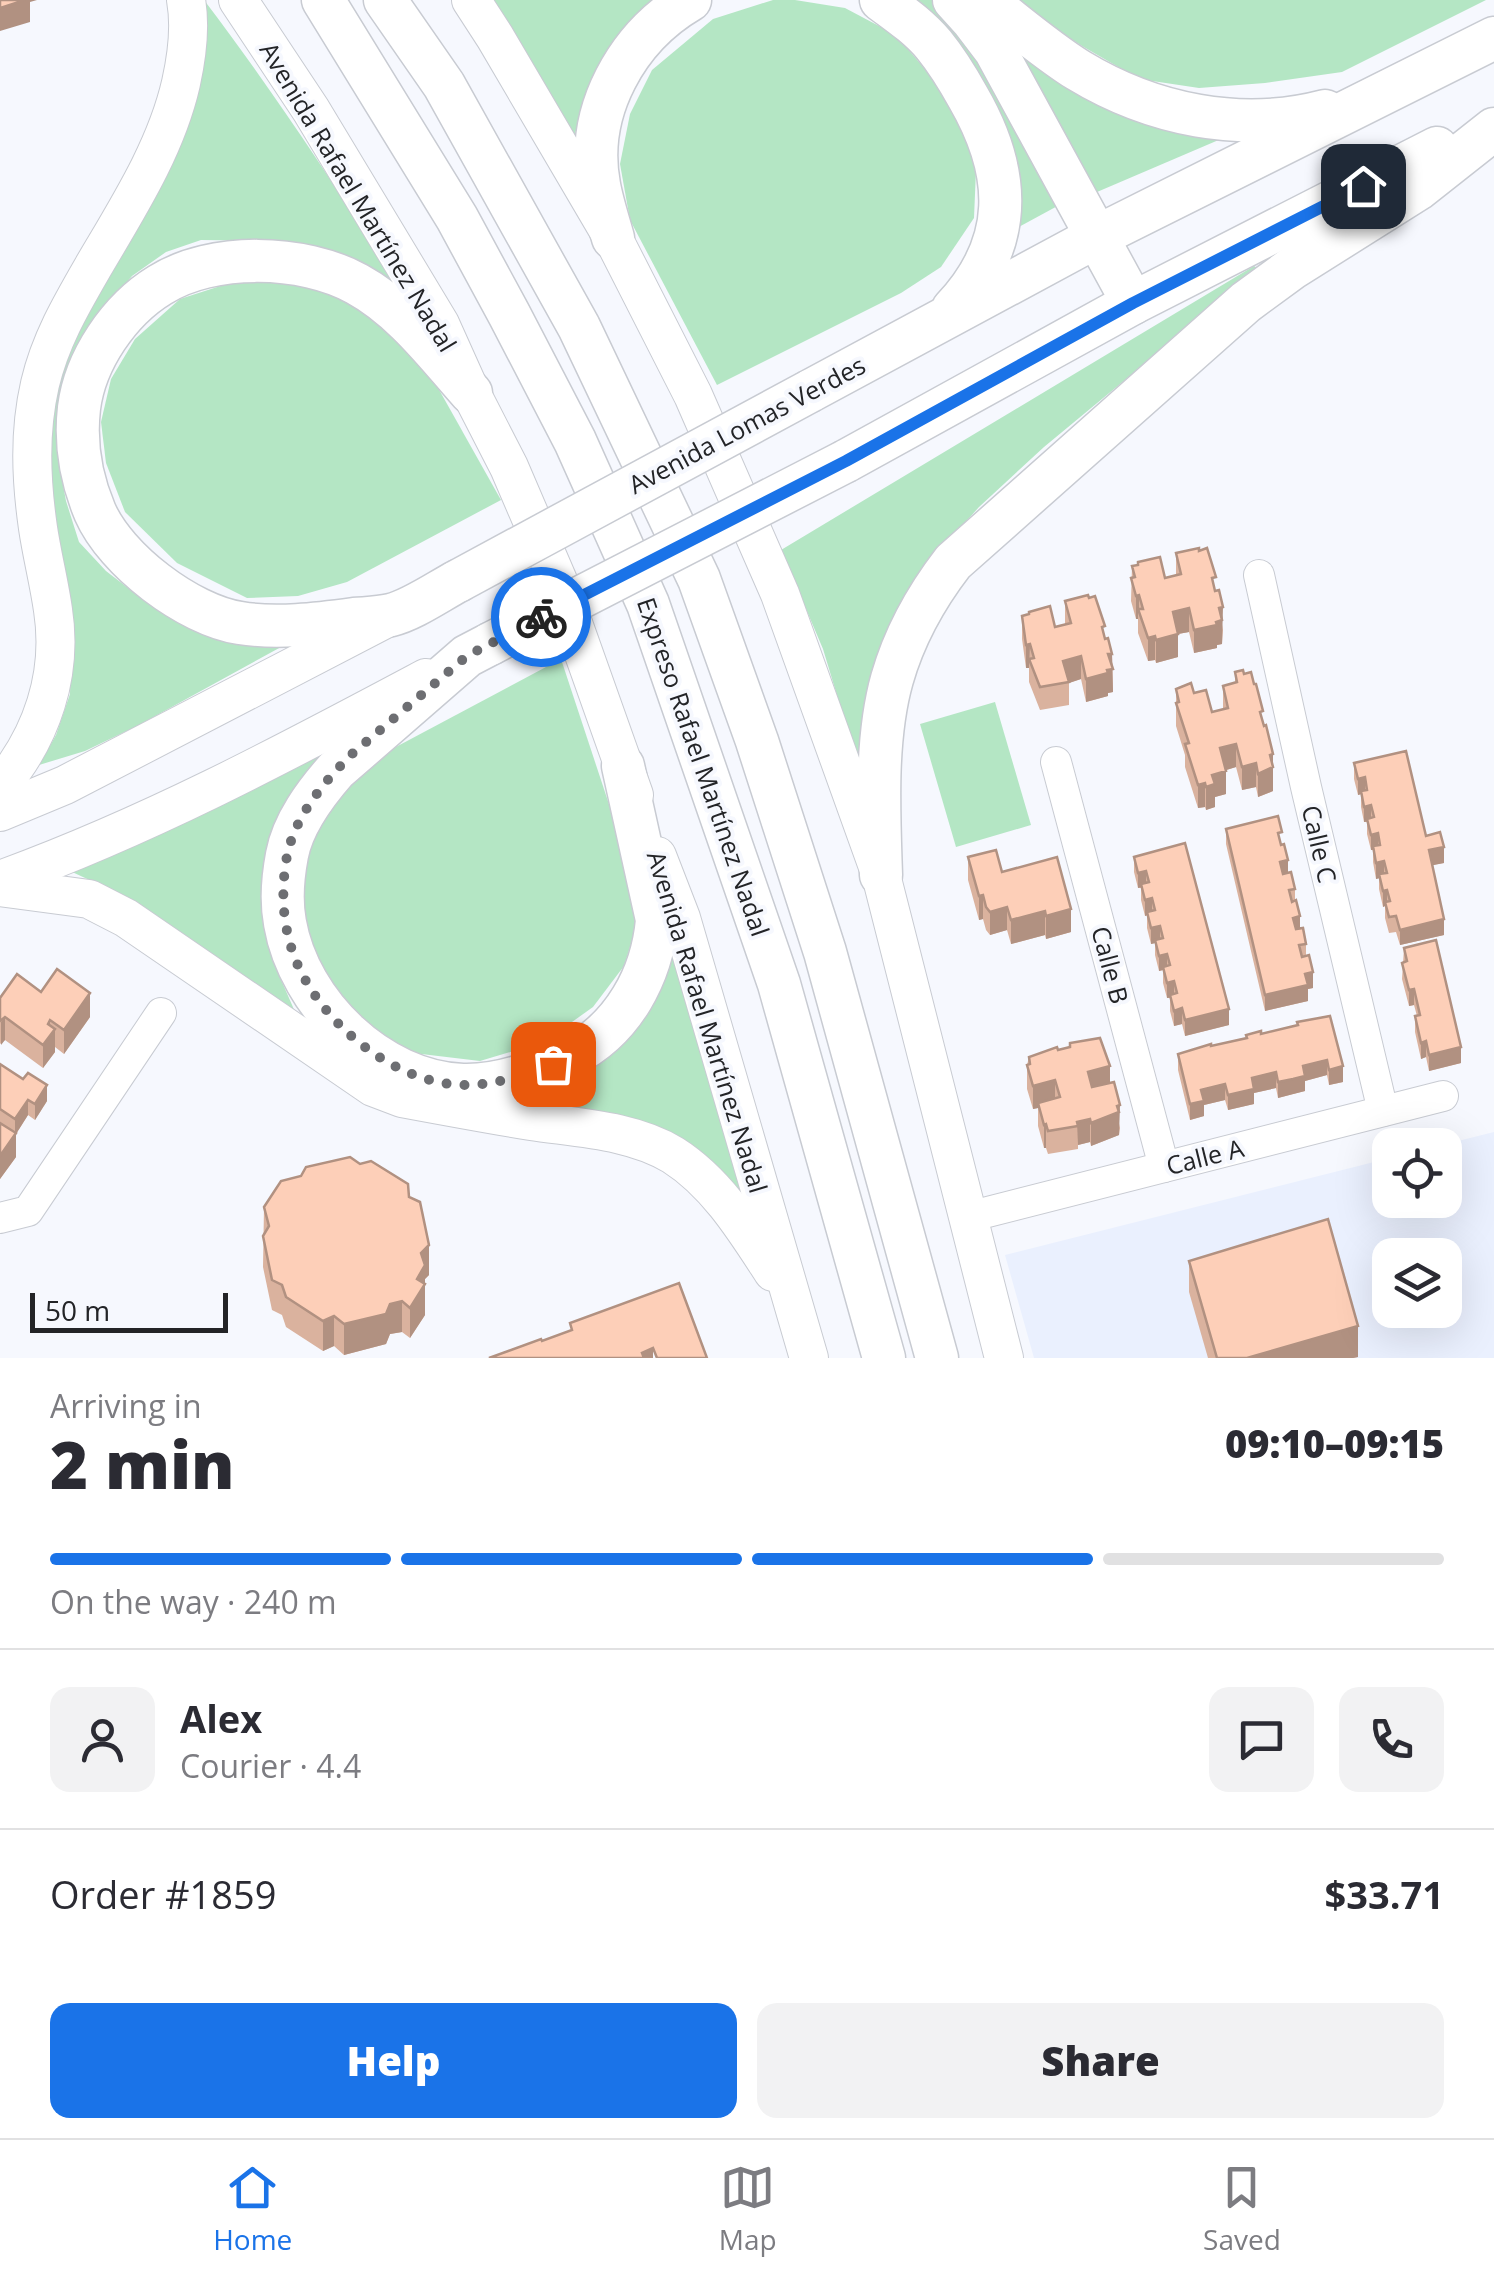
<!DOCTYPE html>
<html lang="en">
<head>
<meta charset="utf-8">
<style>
  :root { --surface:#fff; --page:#f2f2f3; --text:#2b2b33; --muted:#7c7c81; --line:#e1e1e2; --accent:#1a73e8 }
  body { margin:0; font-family:"Open Sans",sans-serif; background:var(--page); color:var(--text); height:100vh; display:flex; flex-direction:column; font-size:38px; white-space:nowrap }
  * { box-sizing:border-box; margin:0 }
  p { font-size:32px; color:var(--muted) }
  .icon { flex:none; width:55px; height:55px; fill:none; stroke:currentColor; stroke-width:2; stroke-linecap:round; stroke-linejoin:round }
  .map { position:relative; height:1358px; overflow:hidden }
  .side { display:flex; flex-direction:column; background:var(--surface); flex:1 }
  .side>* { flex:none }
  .controls { position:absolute; left:1372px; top:1128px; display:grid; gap:20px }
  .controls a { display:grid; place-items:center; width:90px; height:90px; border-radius:20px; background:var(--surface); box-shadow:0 10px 40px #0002; font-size:50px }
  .scale { position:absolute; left:30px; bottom:25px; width:198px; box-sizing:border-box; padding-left:10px; border:5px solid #232427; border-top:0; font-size:28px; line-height:35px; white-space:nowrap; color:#232427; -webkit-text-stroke:8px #f6f8fe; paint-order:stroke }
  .pin { position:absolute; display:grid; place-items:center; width:85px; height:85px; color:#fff; margin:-42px; border-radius:20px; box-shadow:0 5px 15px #0006 }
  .courier { position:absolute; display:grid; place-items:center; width:100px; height:100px; margin:-50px; border:8px solid #1a73e8; border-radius:50%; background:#fff; color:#222; box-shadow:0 2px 12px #0007 }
  .overview em { font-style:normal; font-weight:800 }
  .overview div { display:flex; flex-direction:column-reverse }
  .overview { display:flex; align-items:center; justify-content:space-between; height:170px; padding:0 50px }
  h1 { font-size:65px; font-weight:800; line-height:75px }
  .bar { display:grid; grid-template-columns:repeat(4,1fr); gap:15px 10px; align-content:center; height:120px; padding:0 50px }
  .bar i { height:12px; border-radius:8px; background:var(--line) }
  .bar .on { background:var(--accent) }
  .bar p { grid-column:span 4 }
  .line { display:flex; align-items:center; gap:25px; padding:0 50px; border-top:2px solid var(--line) }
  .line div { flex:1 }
  .round { display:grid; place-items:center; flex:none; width:105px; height:105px; border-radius:20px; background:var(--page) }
  .action { display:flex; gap:20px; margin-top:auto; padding:20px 50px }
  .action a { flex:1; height:115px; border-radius:20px; background:var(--accent); color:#fff; font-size:40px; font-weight:800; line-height:115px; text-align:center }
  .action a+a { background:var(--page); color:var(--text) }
  .tab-bar { display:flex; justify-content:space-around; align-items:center; height:140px; border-top:2px solid var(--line); background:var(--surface); font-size:28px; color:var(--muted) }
  .tab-bar a { display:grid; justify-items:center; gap:5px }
  .tab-bar .on { color:var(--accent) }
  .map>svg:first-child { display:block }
  .built { fill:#eaf0fe; fill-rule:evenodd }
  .green { fill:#b4e6c4 }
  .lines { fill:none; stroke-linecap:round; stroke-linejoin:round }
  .minor-casing { stroke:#c8cbd2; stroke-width:32 }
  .major-casing { stroke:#c8cbd2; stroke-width:40 }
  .highway-casing { stroke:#c8cbd2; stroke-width:45 }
  .minor { stroke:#fff; stroke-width:30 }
  .major { stroke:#fff; stroke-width:38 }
  .highway { stroke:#fff; stroke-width:42 }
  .highway-bridge-casing { stroke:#c8cbd2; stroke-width:45; stroke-linecap:butt }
  .highway-bridge { stroke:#fff; stroke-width:42 }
  .wall { fill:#dab29e }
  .shaded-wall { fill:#b19181 }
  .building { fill:#fdcfb8; stroke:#b19181; stroke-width:2.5 }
  .done { stroke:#6d6e72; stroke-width:10; stroke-dasharray:0 18 }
  .route { stroke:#1a73e8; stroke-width:12 }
  .labels { text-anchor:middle; stroke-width:8; stroke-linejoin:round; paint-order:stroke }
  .street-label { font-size:25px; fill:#232427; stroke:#f6f8fe }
</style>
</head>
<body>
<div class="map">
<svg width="1494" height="1358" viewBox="0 0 1494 1358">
  <rect width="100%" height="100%" fill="#f6f8fe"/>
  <path class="built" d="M1494 1132V1358H1034L1005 1255 1390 1158V1200H1445V1145H1442ZM1390 1255H1445V1310H1390Z"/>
  <g class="green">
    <path d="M204 0C284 105 354 215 425 326L328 251 288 241 201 240 166 252 132 276 101 313 58 423 59 463 66 501 79 542 106 571 141 598 182 623 292 641 139 725 85 751 39 765 56 735 70 694 71 634 70 594 49 507 40 414Z"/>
    <path d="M488 0H665L629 30 591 80 574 137Z"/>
    <path d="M773 0H795L845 8 896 35 936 82 977 146 974 218 941 267 901 293 717 385 630 220 620 164 630 114 652 70 713 19Z"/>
    <path d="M911 0H942L1063 203 1013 230Z"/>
    <path d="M1011 0H1486L1342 72 1265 83 1199 88 1139 79 1082 46Z"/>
    <path d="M985 16 1242 130 1090 195Z"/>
    <path d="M1254 266 1259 269 1044 447 979 507 953 536 859 768 823 649 781 550Z"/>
    <path d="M239 280 339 288 424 363 501 500 347 582 298 596 247 598 177 563 125 512 106 463 101 422 111 379 135 339 180 299Z"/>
    <path d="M561 659 639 895 637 925 624 966 593 1007 544 1042 480 1061 413 1053 365 1024 324 981 302 925 301 877 318 818 362 765Z"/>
    <path d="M995 702 1031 825 956 847 920 724Z"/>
    <path d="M344 738 299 783 274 823 265 865 262 919 279 975 299 1021 111 890 70 871Z"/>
    <path d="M666 927 748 1193 736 1197 482 1096 538 1084Z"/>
  </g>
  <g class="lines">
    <defs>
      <g id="minor">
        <path d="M1259 575 1306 787 1383 1111"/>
        <path d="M1056 762 1164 1167"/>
        <path d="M968 1217 1443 1096"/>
        <path d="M0 1218 28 1211 161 1013"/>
      </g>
      <g id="major">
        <path d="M238 0 311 110 440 324 471 393 509 467 558 581 634 795"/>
        <path d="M471 0 495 37 613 238 693 395 780 594 881 875 1004 1358"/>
        <path d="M0 786C42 737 63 674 53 610 49 582 42 555 38 528 31 479 29 432 40 384 50 341 71 305 93 267 127 209 166 149 181 83 187 56 191 28 186 0"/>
        <path d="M0 812 65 785 387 618"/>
        <path d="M657 856 681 918 809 1358"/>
        <path d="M0 880C149 826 287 752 426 678"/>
        <path d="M0 887 89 899 126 918 373 1087 402 1098C445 1106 488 1114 531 1121 578 1128 632 1130 673 1155 717 1183 745 1229 773 1272"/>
      </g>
      <g id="highway">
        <path d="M323 0 457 218 509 314 575 441 648 604 779 984 884 1358"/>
        <path d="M385 0 444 85 579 327 699 579 757 741 825 952 937 1358"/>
        <path d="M881 0C900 14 919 27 934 45 947 61 958 79 968 97 1012 173 1015 243 953 309"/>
        <path d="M954 0 973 21 995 50 1133 303"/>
        <path d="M985 0C1015 23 1046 50 1078 70 1152 115 1241 133 1325 111"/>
        <path d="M613 238C608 220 602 202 599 185 585 111 627 37 690 0"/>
        <path d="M810 391 1096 237 1494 38"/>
        <path d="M846 461 1133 303 1437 148"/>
        <path d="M458 581C439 591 412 610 391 615 379 618 366 618 354 619 317 624 276 629 240 623 188 615 116 560 95 512 81 479 75 443 79 408 85 360 119 310 160 285 212 252 303 254 357 284 403 309 437 355 471 393"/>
        <path d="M490 644 467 656 336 770C315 794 293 823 287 855 283 876 281 902 285 923 299 1004 379 1082 463 1085 501 1086 538 1072 572 1055 623 1029 652 976 657 920L623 766"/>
        <path d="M881 875C879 813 875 739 892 679 904 637 926 597 953 562L1246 302 1291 269 1418 189 1494 129"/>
      </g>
    </defs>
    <use href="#minor" class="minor-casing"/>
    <use href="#major" class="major-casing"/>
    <use href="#highway" class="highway-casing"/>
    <use href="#minor" class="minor"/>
    <use href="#major" class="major"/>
    <use href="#highway" class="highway"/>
    <defs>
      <g id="highway-bridge">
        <path d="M458 581 810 391"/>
        <path d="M490 644 846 461"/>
      </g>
    </defs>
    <use href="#highway-bridge" class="highway-bridge-casing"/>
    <use href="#highway-bridge" class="highway-bridge"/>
  </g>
  <g class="wall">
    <path d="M1176 553 1216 591 1223 630 1222 644 1217 645V648L1194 653 1189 632 1178 634V657L1156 663 1155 660 1148 661 1138 633V619H1136L1131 601 1132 566 1165 578 1176 575Z"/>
    <path d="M1065 601 1105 639 1112 654 1113 692 1108 693V696L1086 702 1081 679 1069 683V705L1040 710 1029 682V668H1026L1022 639V616L1055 627 1065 624Z"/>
    <path d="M1235 672 1263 723 1273 754V791L1258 797 1256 787 1242 790 1236 767 1226 770V794L1215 797V807L1206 810 1205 807 1198 808 1185 767V755L1176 726V689L1212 712 1223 709V686L1235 683Z"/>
    <path d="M1354 763 1426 836 1444 863 1432 865 1444 935 1400 945 1396 932 1389 933 1385 918V906L1383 907 1379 889V878L1376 879 1373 862V850H1371L1367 834V822H1364L1361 807V794L1358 795 1354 779Z"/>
    <path d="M1226 829 1282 845 1288 872 1295 889V901L1300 929 1306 944V956L1313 988 1308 989V1001L1265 1011 1226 844Z"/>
    <path d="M1185 843 1229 1025 1185 1036 1182 1024 1174 1026 1170 1011V998H1167L1163 983V970L1159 971 1155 955V943L1151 944 1147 928V915L1145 916 1141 900V888H1138L1134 872V857Z"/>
    <path d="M968 857 1002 872 1071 932 1046 939 1045 935 1011 944 1007 930 990 935 986 930 983 919 979 920 968 880Z"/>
    <path d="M1404 948 1461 1063 1429 1071 1426 1057 1421 1059 1415 1032V1016H1417L1414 1005 1409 1006 1402 979Z"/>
    <path d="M41 992 90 1017 64 1054 55 1047V1052L43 1068 5 1040 0 1044V998Z"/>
    <path d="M1297 1025 1343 1082 1329 1085 1327 1075 1305 1081V1091L1293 1094 1278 1098 1276 1088 1254 1093V1104L1228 1110 1225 1100 1204 1105V1116L1190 1120 1178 1070V1054Z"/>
    <path d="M1058 1050 1110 1083 1120 1128 1119 1135 1091 1146 1090 1142 1078 1145V1149L1048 1154 1046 1148H1044L1038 1126V1108L1033 1109 1027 1089V1065L1029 1057Z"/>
    <path d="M0 1064 47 1101 35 1120 28 1115 16 1134V1157L0 1179Z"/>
    <path d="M409 1197 429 1275 425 1279V1315L410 1338 402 1332 390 1334 386 1344 344 1355 334 1346 323 1351 286 1327 282 1315 272 1310 263 1267 264 1207Z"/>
    <path d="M1189 1261 1358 1357 1353 1358H1208L1189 1292Z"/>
  </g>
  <g class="shaded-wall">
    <path d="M24 0H37L30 2V22L0 31V8Z"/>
    <path d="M1139 595V612L1138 609V619H1136V596Z"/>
    <path d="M1223 607 1222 644 1217 645V648L1194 653V630L1219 608Z"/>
    <path d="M1189 608V632L1178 634V657L1156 663V640L1173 612Z"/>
    <path d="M1155 636V660L1148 661V638Z"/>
    <path d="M1030 644 1029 668H1026V645Z"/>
    <path d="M1108 654H1112L1113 692 1108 693V696L1086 702V679Z"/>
    <path d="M1081 656V679L1069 683 1063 661Z"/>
    <path d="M1236 744V767L1220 772V748Z"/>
    <path d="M1273 754V791L1258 797V774L1270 755Z"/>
    <path d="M1256 763V787L1242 790V767Z"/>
    <path d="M1226 771V794L1215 797V807L1206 810V787L1212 775Z"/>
    <path d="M1365 777V793L1358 795V779Z"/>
    <path d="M1205 783V807L1198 808V785Z"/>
    <path d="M1371 805V821L1364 822V807Z"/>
    <path d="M1378 833V849L1371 850V835Z"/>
    <path d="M1444 847V863L1429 866V850Z"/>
    <path d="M1288 860V876L1280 878V862Z"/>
    <path d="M1384 861V877L1376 879V863Z"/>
    <path d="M1146 871V886L1138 888V873Z"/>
    <path d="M1387 890V906L1385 902V906L1383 907V891Z"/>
    <path d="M983 895V919L979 920V896Z"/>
    <path d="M1152 898V914L1145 916V900Z"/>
    <path d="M1007 907V930L990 935V912Z"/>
    <path d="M1071 909V932L1046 939V916Z"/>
    <path d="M1045 911V935L1011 944V920Z"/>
    <path d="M1300 916V932L1293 934V918Z"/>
    <path d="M1444 919V935L1400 945V930Z"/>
    <path d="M1160 926V942L1151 944V928Z"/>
    <path d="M1167 954V969L1159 971V956Z"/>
    <path d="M1313 972V988L1308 989V1001L1265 1011V995L1305 974Z"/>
    <path d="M1174 981V997L1167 998V983Z"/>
    <path d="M1414 989V1005L1409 1006V990Z"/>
    <path d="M90 993V1017L64 1054V1030Z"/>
    <path d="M1182 1008V1024L1174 1026V1011Z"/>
    <path d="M1229 1009V1025L1185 1036V1020Z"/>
    <path d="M5 1017V1040L1 1045V1022Z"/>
    <path d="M50 1020V1035L55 1029V1052L43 1068V1045L48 1024Z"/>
    <path d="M1426 1041V1057L1421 1059V1043Z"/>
    <path d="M1461 1047V1063L1429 1071V1055Z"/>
    <path d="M1327 1060V1075L1305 1081V1091L1278 1098V1082L1303 1066Z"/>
    <path d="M1110 1066V1089L1088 1095V1072Z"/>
    <path d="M1343 1066V1082L1329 1085V1070Z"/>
    <path d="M1276 1072V1088L1254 1093V1104L1228 1110V1095L1252 1078Z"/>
    <path d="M1055 1080V1103H1038V1108L1033 1109V1086Z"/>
    <path d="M1225 1084V1100L1204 1105V1116L1190 1120V1104L1201 1090Z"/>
    <path d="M47 1085V1101L35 1120V1104Z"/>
    <path d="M28 1100V1115L16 1134V1157L0 1179V1156L15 1134V1119Z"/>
    <path d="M1120 1105 1119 1135 1091 1146V1123Z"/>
    <path d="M1090 1119V1142L1078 1145 1077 1122Z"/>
    <path d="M1046 1124V1148H1044V1125Z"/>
    <path d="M429 1245V1275L425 1279V1315L410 1338V1308L421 1253Z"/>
    <path d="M402 1301V1332L390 1334 386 1344 344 1355V1324L390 1304Z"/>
    <path d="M334 1316V1346L323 1351V1321Z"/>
    <path d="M1358 1326V1357L1353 1358H1247Z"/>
    <path d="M653 1348V1358H642V1353Z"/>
  </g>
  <g class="building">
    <path d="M0 0H25L0 8Z"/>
    <path d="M1199 548V551L1207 548 1216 577 1212 578 1215 591 1219 590 1223 607 1219 608 1222 620 1216 622 1217 625 1194 630 1189 608 1173 612 1178 634 1156 640 1155 636 1148 638 1138 609H1143L1139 595 1136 596 1131 578 1135 577 1132 566 1138 565V562L1160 557 1165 578 1181 574 1176 553Z"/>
    <path d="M1088 595 1089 598 1095 596 1105 626 1102 627 1105 639 1108 638 1112 654H1108L1113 669 1107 670 1108 673 1086 679 1081 656 1063 661 1069 682 1040 687 1029 659 1034 658 1030 644 1026 645 1022 616 1029 614V612L1050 606 1055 627 1071 623 1065 601Z"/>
    <path d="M1243 670 1244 674 1251 672 1254 684H1256L1263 711 1260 712 1264 726 1266 725 1273 754 1270 755 1273 767 1258 774 1256 763 1242 767 1236 744 1220 748 1226 771 1212 775 1215 784 1206 787 1205 783 1198 785 1185 744 1189 743 1176 703 1179 702 1176 689 1191 683 1194 693 1206 690 1212 712 1228 708 1223 686 1237 682 1235 672Z"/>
    <path d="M1406 751 1426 836 1440 832 1444 847 1429 850 1444 919 1400 930 1396 916 1389 917 1385 902 1390 901 1387 890 1383 891 1379 874 1387 873 1384 861 1376 863 1373 846 1380 845 1378 833 1371 835 1367 819 1374 817 1371 805 1364 807 1361 791 1367 790 1365 777 1358 779 1354 763Z"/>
    <path d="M1278 816 1282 832 1278 833 1281 845 1284 844 1288 860 1280 862 1283 874 1291 872 1295 889 1289 890 1292 902 1296 900 1300 916 1293 918 1296 929 1303 928 1306 944 1299 945 1302 957 1309 955 1313 972 1305 974 1308 985 1265 995 1226 829Z"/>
    <path d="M1185 843 1229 1009 1185 1020 1182 1008 1174 1011 1170 995 1177 993 1174 981 1167 983 1163 967 1170 965 1167 954 1159 956 1155 940 1163 938 1160 926 1151 928 1147 912 1155 910 1152 898 1145 900 1141 884 1149 882 1146 871 1138 873 1134 857Z"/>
    <path d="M996 850 1002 872 1057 857 1071 909 1046 916 1045 911 1011 920 1007 907 990 912 986 907 983 895 979 896 968 857Z"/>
    <path d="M1436 940 1461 1047 1429 1055 1426 1041 1421 1043 1415 1016 1420 1015 1414 989 1409 990 1402 963 1407 961 1404 948Z"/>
    <path d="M57 969 90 993 64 1030 50 1020 48 1024 55 1029 43 1045 5 1017 0 1021V998L17 974 41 992Z"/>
    <path d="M1330 1016 1343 1066 1329 1070 1327 1060 1303 1066 1305 1076 1293 1079 1278 1082 1276 1072 1252 1078 1254 1089 1228 1095 1225 1084 1201 1090 1204 1101 1190 1104 1178 1054 1211 1044V1046L1247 1038 1246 1035 1261 1031V1034L1298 1025 1297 1022Z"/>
    <path d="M1100 1038 1110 1066 1088 1072 1092 1087 1114 1082 1120 1105 1117 1106 1119 1112 1091 1123 1090 1119 1077 1122 1078 1126 1048 1131 1046 1124 1044 1125 1038 1103 1060 1097 1055 1080 1033 1086 1027 1065 1030 1064 1029 1057 1057 1047 1058 1050 1070 1047V1043Z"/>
    <path d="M0 1064 23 1079 28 1073 47 1085 35 1104 28 1100 15 1119 0 1109Z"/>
    <path d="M0 1123 16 1133 0 1156Z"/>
    <path d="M350 1157 360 1164 371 1161 408 1184 409 1197 420 1202 429 1245 421 1253 425 1265 417 1279 425 1284 410 1308 402 1301 390 1304 386 1314 344 1324 334 1316 323 1321 286 1297 282 1285 272 1280 263 1236 269 1226 264 1207 281 1181 301 1176 306 1167Z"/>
    <path d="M1328 1219 1358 1326 1247 1358H1217L1189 1261Z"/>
    <path d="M679 1283 707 1358H657L653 1348 642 1353 644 1358H489L541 1339 542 1341 572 1330 570 1323Z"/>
  </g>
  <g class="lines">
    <path class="done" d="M541 617 467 656 352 754C324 782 295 816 287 856 281 888 282 921 293 953 316 1019 393 1085 465 1085 496 1085 525 1075 553 1064"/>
    <path class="route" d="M541 617 846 461 1133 303 1363 186"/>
  </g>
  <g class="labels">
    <g class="street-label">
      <text transform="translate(358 197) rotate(59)" y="9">Avenida Rafael Martínez Nadal</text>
      <text transform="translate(747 425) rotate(-28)" y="9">Avenida Lomas Verdes</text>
      <text transform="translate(703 767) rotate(71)" y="9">Expreso Rafael Martínez Nadal</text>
      <text transform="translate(1319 844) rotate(77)" y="9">Calle C</text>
      <text transform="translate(1110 965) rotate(75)" y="9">Calle B</text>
      <text transform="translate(707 1022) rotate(73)" y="9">Avenida Rafael Martínez Nadal</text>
      <text transform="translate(1205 1157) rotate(-14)" y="9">Calle A</text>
    </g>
  </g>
</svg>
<div class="controls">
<a><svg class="icon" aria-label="locate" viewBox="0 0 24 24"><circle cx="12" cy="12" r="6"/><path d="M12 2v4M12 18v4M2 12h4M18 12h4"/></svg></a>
<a><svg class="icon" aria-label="layers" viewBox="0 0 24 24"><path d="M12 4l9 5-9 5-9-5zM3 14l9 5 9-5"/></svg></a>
</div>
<div class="scale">50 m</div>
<div class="pin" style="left:553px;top:1064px;background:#ea580c"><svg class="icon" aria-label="bag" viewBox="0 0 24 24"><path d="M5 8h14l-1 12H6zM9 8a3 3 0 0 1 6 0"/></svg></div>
<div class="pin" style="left:1363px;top:186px;background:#1f2937"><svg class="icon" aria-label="home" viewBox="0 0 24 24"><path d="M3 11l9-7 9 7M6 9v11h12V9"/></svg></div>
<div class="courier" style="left:541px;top:617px"><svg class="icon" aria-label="bike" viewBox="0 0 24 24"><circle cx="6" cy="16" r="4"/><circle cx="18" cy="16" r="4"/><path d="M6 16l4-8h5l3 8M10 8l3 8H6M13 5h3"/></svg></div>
</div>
<section class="side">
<div class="overview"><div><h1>2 min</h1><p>Arriving in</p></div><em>09:10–09:15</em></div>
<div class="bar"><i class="on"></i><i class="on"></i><i class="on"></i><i></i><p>On the way · 240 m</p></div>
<div class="line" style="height:180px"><a class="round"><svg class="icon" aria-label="person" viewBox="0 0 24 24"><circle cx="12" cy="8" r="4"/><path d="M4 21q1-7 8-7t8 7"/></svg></a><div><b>Alex</b><p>Courier · 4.4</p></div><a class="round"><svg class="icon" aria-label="chat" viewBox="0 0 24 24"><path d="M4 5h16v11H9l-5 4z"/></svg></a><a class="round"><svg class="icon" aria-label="phone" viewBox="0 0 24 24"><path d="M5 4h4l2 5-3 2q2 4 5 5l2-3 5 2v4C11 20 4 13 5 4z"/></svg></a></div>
<div class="line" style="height:130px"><div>Order #1859</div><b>$33.71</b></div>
<div class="action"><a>Help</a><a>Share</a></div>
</section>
<nav class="tab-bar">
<a class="on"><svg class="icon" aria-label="home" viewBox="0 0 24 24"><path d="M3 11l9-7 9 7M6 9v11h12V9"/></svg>Home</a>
<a><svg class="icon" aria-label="map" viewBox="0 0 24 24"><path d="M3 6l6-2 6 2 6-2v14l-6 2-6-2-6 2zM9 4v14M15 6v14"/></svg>Map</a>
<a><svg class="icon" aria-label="saved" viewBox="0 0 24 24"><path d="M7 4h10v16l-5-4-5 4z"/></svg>Saved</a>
</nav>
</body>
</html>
